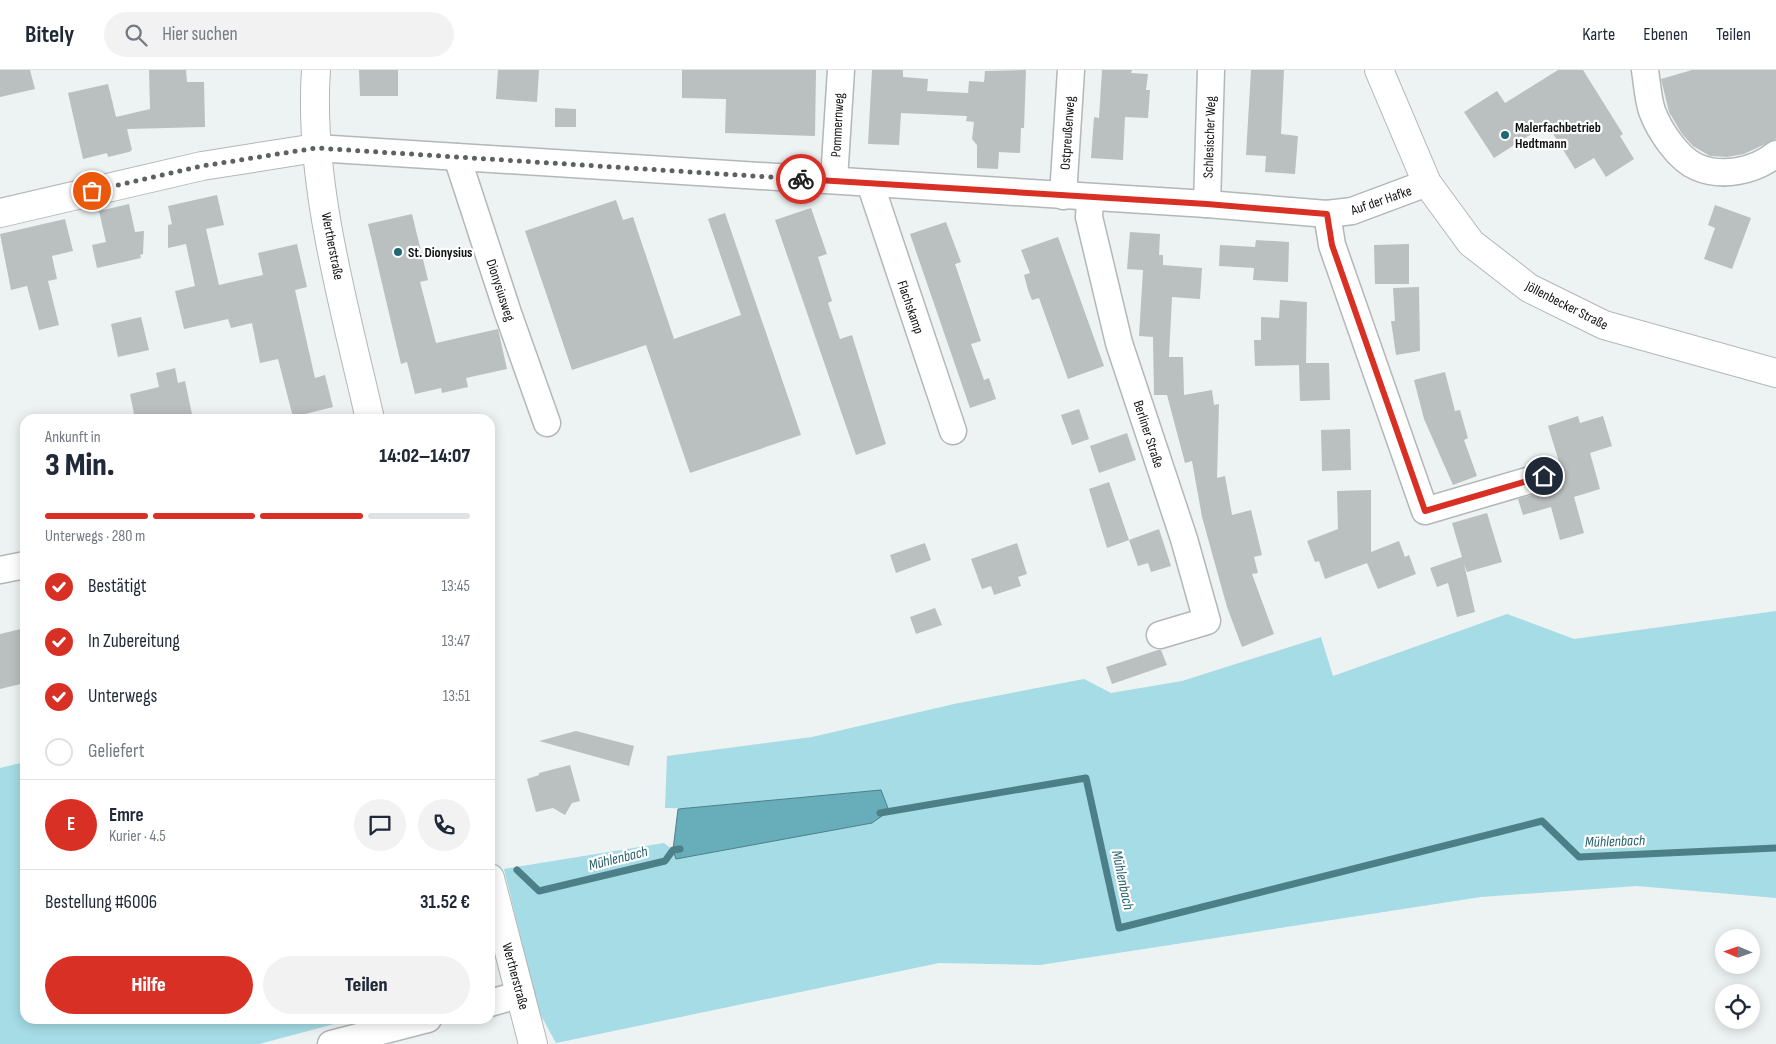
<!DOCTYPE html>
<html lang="de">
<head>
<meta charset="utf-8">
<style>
  :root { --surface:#fff; --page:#f2f2f3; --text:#1f2937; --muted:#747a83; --line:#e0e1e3; --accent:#d93025 }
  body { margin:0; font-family:"Sofia Sans Condensed",sans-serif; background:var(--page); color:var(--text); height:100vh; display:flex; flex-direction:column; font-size:19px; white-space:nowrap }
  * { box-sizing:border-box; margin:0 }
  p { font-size:16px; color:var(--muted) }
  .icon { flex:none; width:28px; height:28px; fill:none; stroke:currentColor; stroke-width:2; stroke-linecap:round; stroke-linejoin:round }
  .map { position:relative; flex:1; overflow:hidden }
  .panel { position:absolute; left:20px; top:344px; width:475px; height:610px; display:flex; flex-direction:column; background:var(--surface); border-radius:15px; box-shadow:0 2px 12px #0003 }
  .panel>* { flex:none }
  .needle { width:32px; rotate:272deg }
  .tools { position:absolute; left:1715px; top:859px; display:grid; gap:10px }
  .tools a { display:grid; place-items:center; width:45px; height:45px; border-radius:50%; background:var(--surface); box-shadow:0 2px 12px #0003; font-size:25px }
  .pin { position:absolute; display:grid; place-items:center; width:42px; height:42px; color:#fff; margin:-21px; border:2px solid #fff; border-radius:50%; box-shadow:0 1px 5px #0007 }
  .courier { position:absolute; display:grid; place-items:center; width:50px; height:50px; margin:-25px; border:4px solid #d93025; border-radius:50%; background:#fff; color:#222; box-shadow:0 1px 6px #0007 }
  .headline em { font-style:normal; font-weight:800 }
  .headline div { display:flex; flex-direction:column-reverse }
  .headline { display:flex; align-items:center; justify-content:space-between; height:85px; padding:0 25px }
  h1 { font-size:32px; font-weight:800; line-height:38px }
  .bar { display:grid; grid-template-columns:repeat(4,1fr); gap:8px 5px; align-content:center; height:60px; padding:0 25px }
  .bar i { height:6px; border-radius:4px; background:var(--line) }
  .bar .selected { background:var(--accent) }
  .bar p { grid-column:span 4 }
  .line { display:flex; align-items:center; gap:12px; padding:0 25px; border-top:1px solid var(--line) }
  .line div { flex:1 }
  .round { display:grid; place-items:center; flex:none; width:52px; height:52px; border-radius:26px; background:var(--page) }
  ol { padding:0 25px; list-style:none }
  li { display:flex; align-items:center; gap:15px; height:55px }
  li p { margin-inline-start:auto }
  li .icon { padding:5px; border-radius:50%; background:var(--accent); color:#fff; stroke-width:4 }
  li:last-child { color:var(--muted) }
  li i { width:28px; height:28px; border:2px solid var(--line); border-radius:50% }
  .action { display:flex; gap:10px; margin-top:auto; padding:10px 25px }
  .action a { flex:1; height:58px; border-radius:30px; background:var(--accent); color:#fff; font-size:20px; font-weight:800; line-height:58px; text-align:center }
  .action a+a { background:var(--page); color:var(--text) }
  header { display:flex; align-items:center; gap:30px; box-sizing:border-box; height:70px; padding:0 25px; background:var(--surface); border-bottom:1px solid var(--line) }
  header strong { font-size:24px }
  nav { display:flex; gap:28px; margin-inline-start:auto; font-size:18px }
  .search { width:350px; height:45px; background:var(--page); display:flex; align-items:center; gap:12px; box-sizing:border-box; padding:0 18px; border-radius:28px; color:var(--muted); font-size:19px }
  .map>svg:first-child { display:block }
  .green { fill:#a5dce6 }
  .water { fill:#67adba; stroke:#4d7f88 }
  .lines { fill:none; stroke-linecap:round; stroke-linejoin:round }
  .stream { stroke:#4d7f88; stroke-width:7 }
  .building { fill:#babfbf }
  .street-casing { stroke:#b2b7b8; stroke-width:29 }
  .secondary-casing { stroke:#b2b7b8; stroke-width:30 }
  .street { stroke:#fff; stroke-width:26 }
  .secondary { stroke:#fff; stroke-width:28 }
  .done { stroke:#5e6161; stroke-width:5; stroke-dasharray:0 9 }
  .route { stroke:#d93025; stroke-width:6 }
  .poi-dot { fill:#1e6773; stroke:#fff; stroke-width:2 }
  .labels { text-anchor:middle; stroke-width:4.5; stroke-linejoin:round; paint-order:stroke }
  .street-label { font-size:14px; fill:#111313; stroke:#fff }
  .poi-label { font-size:14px; font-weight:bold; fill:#111313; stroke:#fff; text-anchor:start }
  .water-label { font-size:15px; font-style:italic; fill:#26606a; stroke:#fff }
</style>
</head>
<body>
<header>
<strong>Bitely</strong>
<div class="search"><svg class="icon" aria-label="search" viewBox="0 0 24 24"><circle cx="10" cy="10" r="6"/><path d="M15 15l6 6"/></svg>Hier suchen</div>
<nav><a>Karte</a><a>Ebenen</a><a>Teilen</a></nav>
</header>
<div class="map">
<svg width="1776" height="974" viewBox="0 0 1776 974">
  <rect width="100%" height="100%" fill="#edf2f3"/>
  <g class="green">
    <path d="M1776 541V828L1637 816 1481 827 1040 895 939 893 556 973 538 940 504 799 664 773 673 780 676 789 872 753 889 741 665 738 667 686 812 667 954 634 1084 609 1111 623 1182 611 1321 567 1333 606 1507 544 1574 569Z"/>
    <path d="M25 692V949H353L259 974H0V698Z"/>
  </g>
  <path class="water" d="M881 720 889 741 872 753 676 789 673 780 678 739Z"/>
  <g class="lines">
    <g class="stream">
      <path d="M880 743 1086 708 1119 858 1542 751 1579 787 1776 778"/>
      <path d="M517 800 539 821 665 791 673 780 680 779"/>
    </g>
  </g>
  <g class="building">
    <path d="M0 0H30L35 19 0 27Z"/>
    <path d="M149 0H186L187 12H204L205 57 127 59 132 80 129 82 108 87 107 83 83 89 68 23 108 14 116 47 150 39Z"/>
    <path d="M359 0H398V26H360Z"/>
    <path d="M498 0H539L537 32 496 29Z"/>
    <path d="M682 0H816L815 66 725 63 726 29 682 28Z"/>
    <path d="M872 0H903V7L928 9 927 21 968 23 969 11 984 12 985 1 1026 0 1024 58H1021L1020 83 999 82 998 99 977 98V75L972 69 974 52 966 51 967 46 901 43 899 75 868 74Z"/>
    <path d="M1102 0H1132L1131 3 1148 4 1146 20H1150L1148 48 1125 47 1123 90 1091 88 1094 47 1099 48Z"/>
    <path d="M1251 0H1284L1281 64 1298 66 1295 104 1265 102 1266 86 1246 85Z"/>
    <path d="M1558 0H1583L1623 64 1620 66 1634 89 1606 107 1594 88 1575 99 1547 54 1494 88 1464 42 1497 21 1505 33Z"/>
    <path d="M1692 0H1776V69L1744 84 1727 87 1710 86 1693 76 1682 64 1669 42 1661 9Z"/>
    <path d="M555 38 576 39V57H555Z"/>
    <path d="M217 125 224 155 206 159 219 215 263 205 258 183 297 174 307 217 295 220 315 308 325 305 333 337 293 347 278 289 260 293 252 253 231 258 228 249 184 259 175 221 195 216 186 174 168 178V155L172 154 168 136Z"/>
    <path d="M616 130 623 150 633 147 674 269 741 245 708 149 725 143 801 365 690 403 646 275 572 300 525 161Z"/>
    <path d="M129 134 135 162 144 161 143 184 140 185 141 188 97 198 92 175 106 172 99 141Z"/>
    <path d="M1715 135 1751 148 1732 199 1704 189 1715 158 1708 155Z"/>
    <path d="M811 138 827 184 818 187 832 231 828 233 840 269 852 265 886 374 856 385 775 150Z"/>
    <path d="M412 144 428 210 420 212 436 273 498 259 507 299 466 308 468 317 442 323 441 318 415 324 407 292 401 294 368 154Z"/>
    <path d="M65 149 73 181 52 186 57 209 48 211 59 255 39 260 27 216 11 220 0 164Z"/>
    <path d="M946 152 961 192 955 194 981 271 971 274 984 310 989 308 996 329 970 338 910 164Z"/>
    <path d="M1130 162 1160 164 1159 185H1163V195L1202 198 1200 229 1172 227 1169 287H1183L1184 325 1212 320 1214 335 1219 334 1217 408 1225 406 1232 445 1251 440 1262 485 1254 487 1258 503 1252 504 1274 564 1242 577 1227 537 1202 447 1192 391 1185 393 1167 325H1154L1153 267 1139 266 1143 200 1127 199Z"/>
    <path d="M1058 167 1104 296 1068 309 1039 228 1032 230 1028 220 1024 205 1030 203 1021 180Z"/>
    <path d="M1256 170 1289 172 1288 212 1253 210 1254 198 1219 196 1220 175 1255 177Z"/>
    <path d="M1409 174V214H1375L1374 175Z"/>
    <path d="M1419 217 1420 281 1396 285 1391 251H1395L1393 218Z"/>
    <path d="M1280 230 1307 232 1306 293H1329L1330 330 1300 331 1299 295 1255 296 1254 270H1261V247L1279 248Z"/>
    <path d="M141 247 149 280 118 287 111 254Z"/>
    <path d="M175 298 178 313 185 311 193 349H135L130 324 159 317 156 303Z"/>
    <path d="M1445 302 1455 341 1460 340 1468 368 1464 370 1477 406 1453 415 1424 349 1414 310Z"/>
    <path d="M1079 339 1089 369 1072 375 1061 345Z"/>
    <path d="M1578 346 1580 353 1603 346 1612 376 1590 383 1600 419 1574 427 1584 463 1560 470 1551 437 1523 445 1518 429 1548 420 1556 413 1565 411 1548 356Z"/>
    <path d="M1350 359 1351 400 1322 401 1321 360Z"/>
    <path d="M1127 363 1136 390 1099 403 1090 376Z"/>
    <path d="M1109 412 1129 470 1159 459 1171 496 1151 502 1148 493 1138 496 1129 470 1107 478 1089 419Z"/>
    <path d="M1371 420V482L1399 471 1405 487 1409 485 1416 504 1378 519 1367 493 1325 509 1319 491 1315 492 1307 471 1338 459 1337 421Z"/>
    <path d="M1487 443 1502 492 1467 502 1464 494 1475 542 1457 547 1448 513 1437 517 1430 498 1462 487 1452 453Z"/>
    <path d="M925 473 931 490 896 503 890 485Z"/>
    <path d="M1017 473 1027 504 1018 507 1021 516 994 525 991 516 982 519 971 489Z"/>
    <path d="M935 538 942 555 916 564 910 547Z"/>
    <path d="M25 558V613L0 619V564Z"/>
    <path d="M1158 580H1161L1167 595 1112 614 1106 597Z"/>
    <path d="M576 661 634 676 629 696 539 671Z"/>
    <path d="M570 695 580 731 572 733 565 745 553 738 536 742 527 709 539 705V703Z"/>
  </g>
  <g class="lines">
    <defs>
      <g id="street">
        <path d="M1645 0C1647 13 1648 29 1652 41 1659 60 1678 89 1697 97 1722 108 1755 101 1776 84"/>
        <path d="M316 78 1207 134 1327 144 1352 141 1427 113"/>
        <path d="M457 87 508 243 547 353"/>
        <path d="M834 110 841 0"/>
        <path d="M870 113 953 361"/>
        <path d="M1063 126 1071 0"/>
        <path d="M1090 128 1089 147 1119 273 1184 469 1207 551 1160 565"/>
        <path d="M1207 134 1211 0"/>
        <path d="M1327 144 1332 175 1425 441 1544 406"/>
        <path d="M0 500 25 495"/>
        <path d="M490 933 521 924"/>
        <path d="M331 974 428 949"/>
      </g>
      <g id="secondary">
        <path d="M316 0C308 112 345 239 370 349"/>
        <path d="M1379 0 1427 113 1471 173 1529 218 1604 255 1776 303"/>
        <path d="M0 143 202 96 316 78"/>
        <path d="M490 808 533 974"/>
      </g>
    </defs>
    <use href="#street" class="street-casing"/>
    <use href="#secondary" class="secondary-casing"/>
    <use href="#street" class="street"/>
    <use href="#secondary" class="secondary"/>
  </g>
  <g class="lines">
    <path class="done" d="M92 121 202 96 316 78 801 109"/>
    <path class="route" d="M801 109 1207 134 1327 144 1332 175 1425 441 1544 406"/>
  </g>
  <g class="poi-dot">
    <circle cx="1505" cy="65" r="5"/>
    <circle cx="398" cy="182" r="5"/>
  </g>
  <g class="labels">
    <g class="street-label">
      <text transform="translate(837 55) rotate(-87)" y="5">Pommernweg</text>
      <text transform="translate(1067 63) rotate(-86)" y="5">Ostpreußenweg</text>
      <text transform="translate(1209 67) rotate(-88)" y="5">Schlesischer Weg</text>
      <text transform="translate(1381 130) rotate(-19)" y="5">Auf der Hafke</text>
      <text transform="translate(333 176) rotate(79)" y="5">Wertherstraße</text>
      <text transform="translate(501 220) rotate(72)" y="5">Dionysiusweg</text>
      <text transform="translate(1567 235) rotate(27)" y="5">Jöllenbecker Straße</text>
      <text transform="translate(911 237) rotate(71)" y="5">Flachskamp</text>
      <text transform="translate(1149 364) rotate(72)" y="5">Berliner Straße</text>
      <text transform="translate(516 906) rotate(75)" y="5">Wertherstraße</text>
    </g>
    <g class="poi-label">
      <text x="1515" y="62">Malerfachbetrieb<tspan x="1515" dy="16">Hedtmann</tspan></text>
      <text x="408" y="187">St. Dionysius</text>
    </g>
    <g class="water-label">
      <text transform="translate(1615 771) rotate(-2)" y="5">Mühlenbach</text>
      <text transform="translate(618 788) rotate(-14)" y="5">Mühlenbach</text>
      <text transform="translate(1123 810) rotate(78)" y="5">Mühlenbach</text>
    </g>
  </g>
</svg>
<div class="tools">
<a><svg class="needle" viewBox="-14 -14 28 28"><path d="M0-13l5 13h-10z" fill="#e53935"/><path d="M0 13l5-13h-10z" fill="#747a83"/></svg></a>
<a><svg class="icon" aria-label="locate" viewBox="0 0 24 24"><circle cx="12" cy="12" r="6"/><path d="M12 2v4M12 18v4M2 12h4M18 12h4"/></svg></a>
</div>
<div class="pin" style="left:92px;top:121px;background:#ea580c"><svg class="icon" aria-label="bag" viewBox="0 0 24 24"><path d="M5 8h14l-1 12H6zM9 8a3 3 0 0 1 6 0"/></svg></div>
<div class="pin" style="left:1544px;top:406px;background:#1f2937"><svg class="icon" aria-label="home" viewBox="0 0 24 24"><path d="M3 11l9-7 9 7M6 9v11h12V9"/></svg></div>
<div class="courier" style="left:801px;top:109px"><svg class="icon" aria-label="bike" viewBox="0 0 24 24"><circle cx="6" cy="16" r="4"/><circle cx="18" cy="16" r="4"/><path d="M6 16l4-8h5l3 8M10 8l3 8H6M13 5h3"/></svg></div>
<section class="panel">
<div class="headline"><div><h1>3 Min.</h1><p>Ankunft in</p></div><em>14:02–14:07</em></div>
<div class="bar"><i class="selected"></i><i class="selected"></i><i class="selected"></i><i></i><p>Unterwegs · 280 m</p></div>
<ol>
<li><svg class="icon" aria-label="check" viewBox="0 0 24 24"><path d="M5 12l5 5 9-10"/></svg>Bestätigt<p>13:45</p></li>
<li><svg class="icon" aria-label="check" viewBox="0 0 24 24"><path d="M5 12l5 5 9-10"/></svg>In Zubereitung<p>13:47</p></li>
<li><svg class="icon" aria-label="check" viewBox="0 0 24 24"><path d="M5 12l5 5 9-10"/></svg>Unterwegs<p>13:51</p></li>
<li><i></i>Geliefert</li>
</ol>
<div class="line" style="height:90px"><b class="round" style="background:var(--accent);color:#fff">E</b><div><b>Emre</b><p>Kurier · 4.5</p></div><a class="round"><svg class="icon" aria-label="chat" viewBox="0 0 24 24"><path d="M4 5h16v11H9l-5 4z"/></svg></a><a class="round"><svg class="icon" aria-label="phone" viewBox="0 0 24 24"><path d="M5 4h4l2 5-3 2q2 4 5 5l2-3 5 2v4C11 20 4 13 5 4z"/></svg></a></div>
<div class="line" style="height:65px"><div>Bestellung #6006</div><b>31.52 €</b></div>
<div class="action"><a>Hilfe</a><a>Teilen</a></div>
</section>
</div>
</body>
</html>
